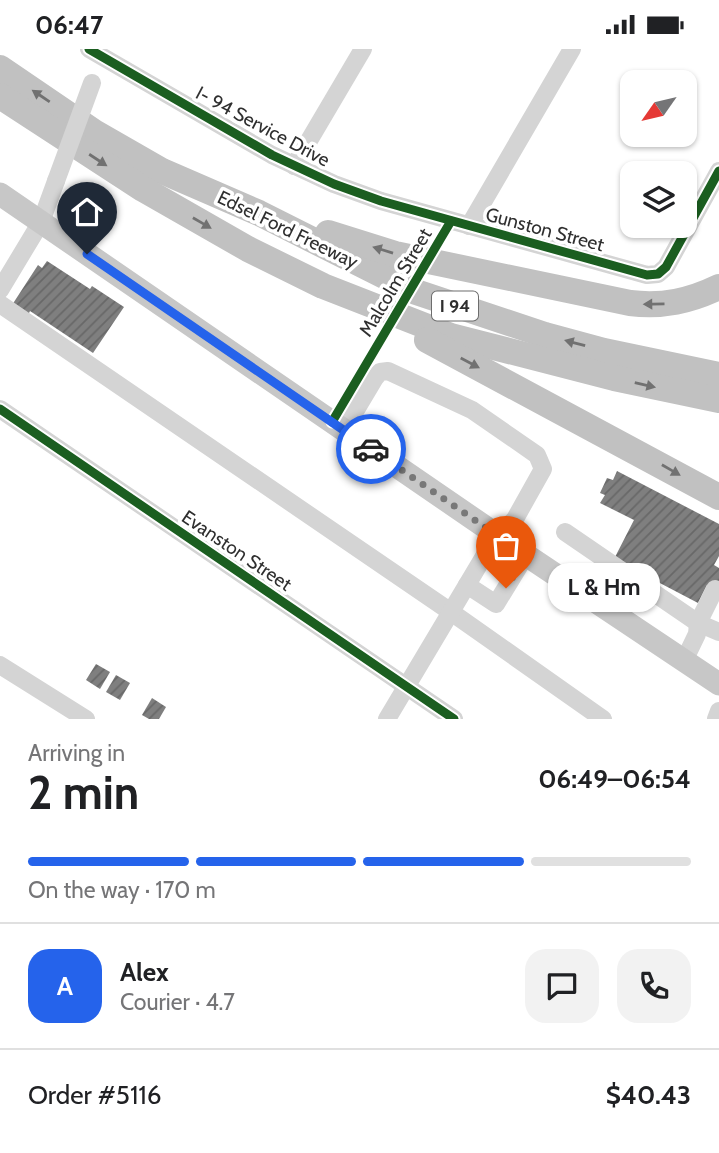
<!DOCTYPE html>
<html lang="en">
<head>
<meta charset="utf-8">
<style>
  :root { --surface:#fff; --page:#f2f2f2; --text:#202124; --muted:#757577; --line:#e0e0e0; --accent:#2563eb }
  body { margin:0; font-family:Cabin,sans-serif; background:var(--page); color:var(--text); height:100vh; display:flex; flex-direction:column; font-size:26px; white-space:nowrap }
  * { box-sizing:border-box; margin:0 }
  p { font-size:23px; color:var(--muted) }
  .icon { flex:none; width:38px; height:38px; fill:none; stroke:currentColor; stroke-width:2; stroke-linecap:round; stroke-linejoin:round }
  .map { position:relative; height:670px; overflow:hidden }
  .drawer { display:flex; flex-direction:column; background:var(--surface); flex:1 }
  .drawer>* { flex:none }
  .needle { width:46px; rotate:236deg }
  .fabs { position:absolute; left:620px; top:21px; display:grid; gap:14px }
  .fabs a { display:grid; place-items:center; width:77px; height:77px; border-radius:14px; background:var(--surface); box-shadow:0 2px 5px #0004; font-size:35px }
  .pin { position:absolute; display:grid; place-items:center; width:60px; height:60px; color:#fff; margin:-72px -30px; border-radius:50% 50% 50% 0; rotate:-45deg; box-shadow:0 0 7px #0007 }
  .pin .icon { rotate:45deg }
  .courier { position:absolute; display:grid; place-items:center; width:70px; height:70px; margin:-35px; border:5px solid #2563eb; border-radius:50%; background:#fff; color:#222; box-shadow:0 2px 9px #0007 }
  .bubble { position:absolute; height:49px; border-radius:21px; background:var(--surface); box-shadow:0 2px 5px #0004; font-size:23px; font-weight:700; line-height:49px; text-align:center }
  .headline em { font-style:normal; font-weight:700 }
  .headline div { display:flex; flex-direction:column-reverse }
  .headline { display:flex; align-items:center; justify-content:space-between; height:119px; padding:0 28px }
  h1 { font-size:46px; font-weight:700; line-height:52px }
  .bar { display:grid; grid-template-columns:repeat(4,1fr); gap:10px 7px; align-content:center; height:84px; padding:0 28px }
  .bar i { height:9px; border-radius:5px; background:var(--line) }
  .bar .selected { background:var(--accent) }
  .bar p { grid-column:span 4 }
  .line { display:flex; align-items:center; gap:18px; padding:0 28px; border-top:2px solid var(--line) }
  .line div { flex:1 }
  .round { display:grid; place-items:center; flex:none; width:74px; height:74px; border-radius:21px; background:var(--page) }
  .status { display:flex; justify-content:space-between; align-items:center; height:49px; padding:0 35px; background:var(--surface); direction:ltr }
  .status svg { height:19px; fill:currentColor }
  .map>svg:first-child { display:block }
  .building { fill:url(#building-hatch) }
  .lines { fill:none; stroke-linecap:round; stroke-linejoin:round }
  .minor { stroke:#d4d4d4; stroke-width:18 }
  .major { stroke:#c7c7c7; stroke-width:23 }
  .highway { stroke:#c1c1c1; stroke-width:26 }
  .minor-bridge { stroke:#d4d4d4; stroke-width:18 }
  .cycleway-casing { stroke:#fff; stroke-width:13 }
  .cycleway { stroke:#1b5e20; stroke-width:9 }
  .oneway { fill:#717171 }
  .done { stroke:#787878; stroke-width:7; stroke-dasharray:0 12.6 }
  .route { stroke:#2563eb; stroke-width:9 }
  .labels { text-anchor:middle; stroke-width:7; stroke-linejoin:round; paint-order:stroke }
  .shield { fill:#fff; stroke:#6d6d6d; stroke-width:2 }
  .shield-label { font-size:18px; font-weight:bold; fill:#2f2f2f }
  .street-label { font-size:19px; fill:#2f2f2f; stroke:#fff }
</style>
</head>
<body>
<div class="status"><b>06:47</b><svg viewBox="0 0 49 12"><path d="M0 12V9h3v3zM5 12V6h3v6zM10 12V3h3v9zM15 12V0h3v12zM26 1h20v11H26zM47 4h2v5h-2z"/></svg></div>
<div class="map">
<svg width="719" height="670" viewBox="0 0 719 670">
  <defs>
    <pattern id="building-hatch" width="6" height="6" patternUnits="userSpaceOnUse" patternTransform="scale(1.75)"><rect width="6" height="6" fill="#7f7f7f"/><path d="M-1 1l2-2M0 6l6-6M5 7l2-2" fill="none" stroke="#686868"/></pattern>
  </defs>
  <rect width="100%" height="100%" fill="#fff"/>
  <g class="building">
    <path d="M47 212 90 240 92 237 124 258 93 304 30 262 28 266 12 256 38 216 42 219Z"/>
    <path d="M617 422 719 475V507L714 516 719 519V542L707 536 698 554 614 510 634 471 600 454 605 446 600 444 607 429 613 431Z"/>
    <path d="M96 615 110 623 100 640 86 631Z"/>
    <path d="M116 626 130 634 120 651 106 643Z"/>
    <path d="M152 649 166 658 159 670H149L142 666Z"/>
  </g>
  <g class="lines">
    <g class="minor">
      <path d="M89 0 272 106 334 135 381 152 647 226 658 225 666 218 719 122"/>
      <path d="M294 117 363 0"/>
      <path d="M469 177 572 0"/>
      <path d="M0 241 41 173 56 132"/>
      <path d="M0 255 451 563 603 670"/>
      <path d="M0 360 454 670"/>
      <path d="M344 381 375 329 380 323 388 322 472 361 537 406 543 420 515 470 498 487 486 504 387 670"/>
      <path d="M565 483 698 574 719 583"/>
      <path d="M467 536 496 555 526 506"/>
      <path d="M684 612 697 585 698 574 715 540"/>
      <path d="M0 616 86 670"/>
      <path d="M716 670 719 662"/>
    </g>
    <path class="major" d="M0 145 526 506 719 635"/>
    <g class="highway">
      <path d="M0 19 94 83 162 122 259 164 416 243 545 286 604 302 719 326"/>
      <path d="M0 47 143 140 248 200 323 237 451 287 614 329 719 351"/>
      <path d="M328 184 395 205 630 254C663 258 690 252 719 238"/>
      <path d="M427 291 719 448"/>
    </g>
    <path class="minor-bridge" d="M56 132 92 34"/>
    <defs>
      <g id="cycleway">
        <path d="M89 0 272 106 334 135 381 152 647 226 658 225 666 218 719 122"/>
        <path d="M0 360 454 670"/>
        <path d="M332 373 451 172"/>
      </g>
    </defs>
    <use href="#cycleway" class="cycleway-casing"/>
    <use href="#cycleway" class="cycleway"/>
  </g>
  <defs><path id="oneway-solid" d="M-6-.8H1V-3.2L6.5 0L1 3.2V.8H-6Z" transform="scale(1.75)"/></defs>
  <g class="oneway">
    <use href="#oneway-solid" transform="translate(41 47) rotate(-146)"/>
    <use href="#oneway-solid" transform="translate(98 111) rotate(33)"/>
    <use href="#oneway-solid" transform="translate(202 174) rotate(30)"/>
    <use href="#oneway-solid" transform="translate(383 201) rotate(-163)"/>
    <use href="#oneway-solid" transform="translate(654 255) rotate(179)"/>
    <use href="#oneway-solid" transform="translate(575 294) rotate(-165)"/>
    <use href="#oneway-solid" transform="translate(470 314) rotate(28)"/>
    <use href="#oneway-solid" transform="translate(645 336) rotate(13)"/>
    <use href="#oneway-solid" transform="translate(671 421) rotate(30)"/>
  </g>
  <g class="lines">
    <path class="done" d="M371 400 526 506 506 539"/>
    <path class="route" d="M87 205 371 400"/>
  </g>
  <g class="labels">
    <rect class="shield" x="432" y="242.5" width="46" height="29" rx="5"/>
    <g class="shield-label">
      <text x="455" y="263">I 94</text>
    </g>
    <g class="street-label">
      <text transform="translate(263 77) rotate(28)" y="7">I- 94 Service Drive</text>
      <text transform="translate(288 180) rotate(26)" y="7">Edsel Ford Freeway</text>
      <text transform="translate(545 180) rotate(15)" y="7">Gunston Street</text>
      <text transform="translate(395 233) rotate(-59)" y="7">Malcolm Street</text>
      <text transform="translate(237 501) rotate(34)" y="7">Evanston Street</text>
    </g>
  </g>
</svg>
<div class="fabs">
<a><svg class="needle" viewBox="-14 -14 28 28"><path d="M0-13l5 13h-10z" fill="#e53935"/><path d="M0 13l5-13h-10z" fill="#757577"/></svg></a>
<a><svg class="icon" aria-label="layers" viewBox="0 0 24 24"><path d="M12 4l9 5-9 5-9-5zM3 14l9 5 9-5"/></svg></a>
</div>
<div class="pin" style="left:506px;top:539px;background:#ea580c"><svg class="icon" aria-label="bag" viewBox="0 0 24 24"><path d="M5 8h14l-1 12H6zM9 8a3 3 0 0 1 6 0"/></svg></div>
<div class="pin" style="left:87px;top:205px;background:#1f2937"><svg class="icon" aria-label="home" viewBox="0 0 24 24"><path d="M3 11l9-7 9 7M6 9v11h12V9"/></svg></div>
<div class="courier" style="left:371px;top:400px"><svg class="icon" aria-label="car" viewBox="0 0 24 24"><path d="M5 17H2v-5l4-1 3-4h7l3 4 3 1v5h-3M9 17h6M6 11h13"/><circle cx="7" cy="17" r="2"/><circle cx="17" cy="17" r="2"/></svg></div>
<div class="bubble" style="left:548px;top:514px;width:112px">L &amp; Hm</div>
</div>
<section class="drawer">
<div class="headline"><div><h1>2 min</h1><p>Arriving in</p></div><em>06:49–06:54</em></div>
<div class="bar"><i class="selected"></i><i class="selected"></i><i class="selected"></i><i></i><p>On the way · 170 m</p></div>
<div class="line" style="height:126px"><b class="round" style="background:var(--accent);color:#fff">A</b><div><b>Alex</b><p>Courier · 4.7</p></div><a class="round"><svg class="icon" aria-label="chat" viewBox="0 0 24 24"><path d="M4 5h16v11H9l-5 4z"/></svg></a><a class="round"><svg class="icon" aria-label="phone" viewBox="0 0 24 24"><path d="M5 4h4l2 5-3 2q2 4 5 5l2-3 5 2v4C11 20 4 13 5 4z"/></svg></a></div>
<div class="line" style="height:91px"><div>Order #5116</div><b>$40.43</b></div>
</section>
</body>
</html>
